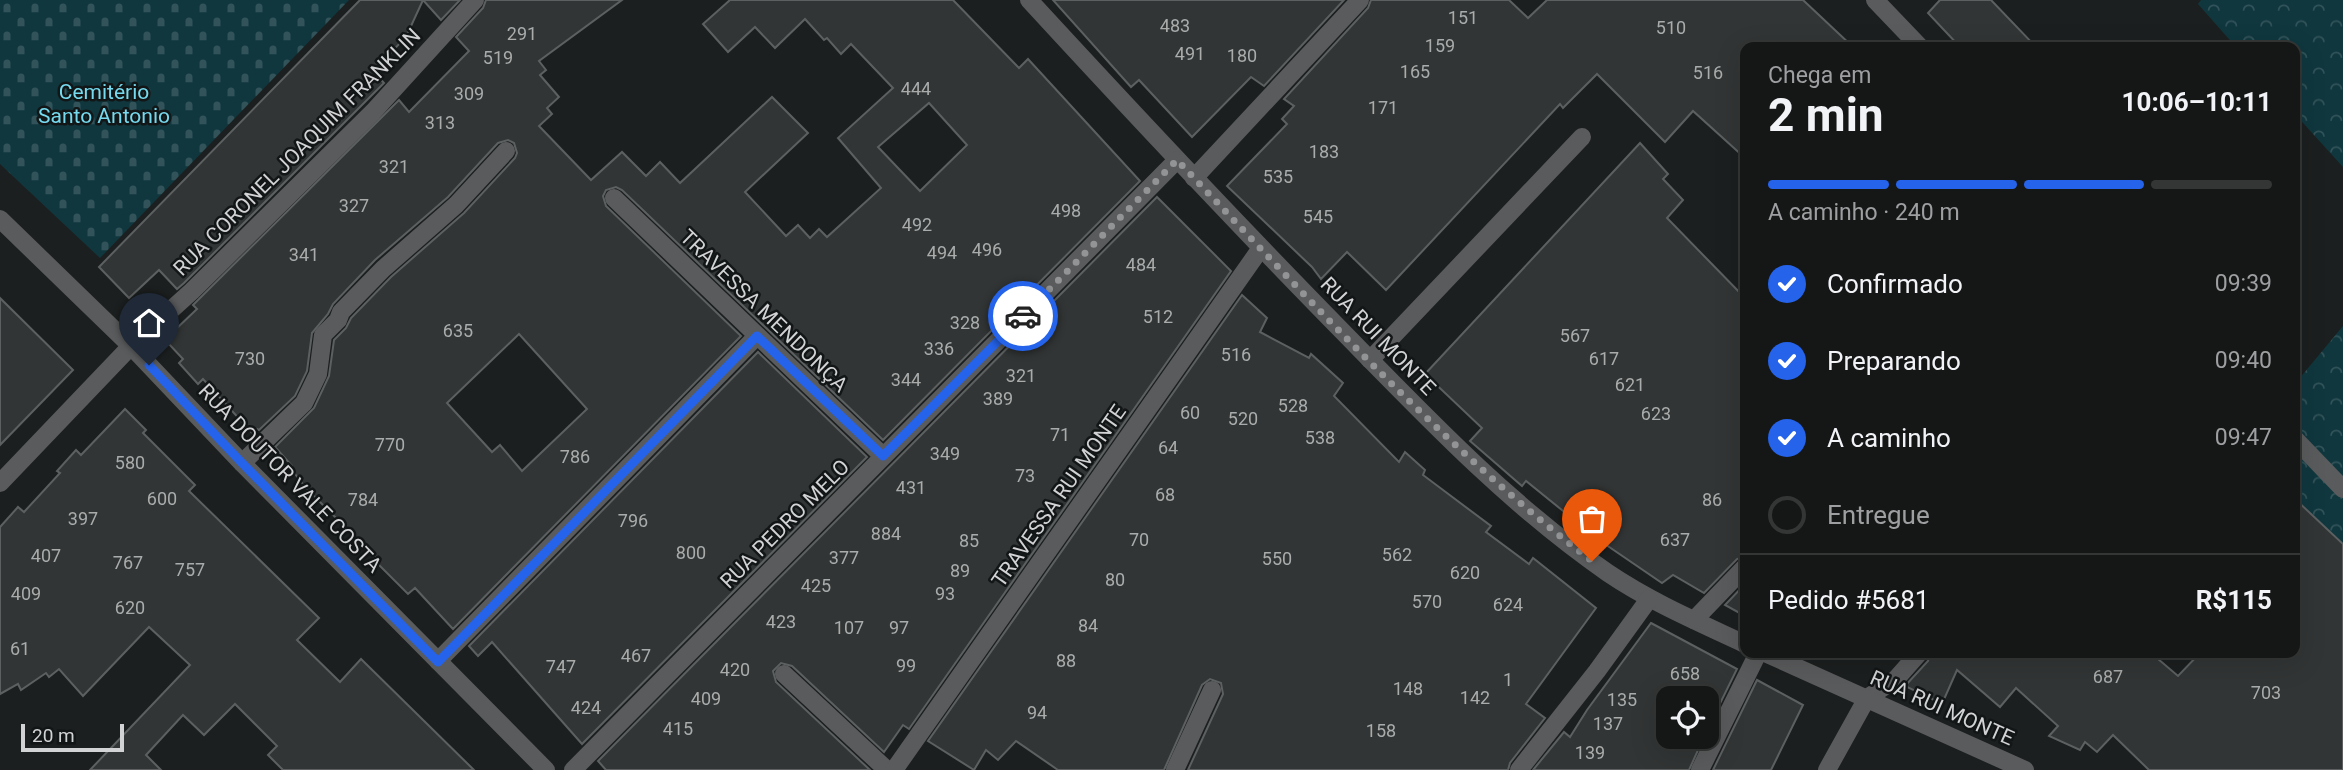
<!DOCTYPE html>
<html lang="pt">
<head>
<meta charset="utf-8">
<style>
  :root { --surface:#151717; --page:#1e2020; --text:#f1f3f6; --muted:#9d9fa1; --line:#343636; --accent:#2563eb }
  body { margin:0; font-family:Roboto,sans-serif; background:var(--page); color:var(--text); height:100vh; display:flex; flex-direction:column; font-size:26px; white-space:nowrap }
  * { box-sizing:border-box; margin:0 }
  p { font-size:23px; color:var(--muted) }
  .icon { flex:none; width:38px; height:38px; fill:none; stroke:currentColor; stroke-width:2; stroke-linecap:round; stroke-linejoin:round }
  .map { position:relative; flex:1; overflow:hidden }
  .sheet { position:absolute; left:1740px; top:42px; width:560px; height:616px; display:flex; flex-direction:column; background:var(--surface); border-radius:14px; box-shadow:0 7px 28px #0002,0 0 0 2px var(--line) }
  .sheet>* { flex:none }
  .buttons { position:absolute; left:1656px; top:686px; display:grid; gap:14px }
  .buttons a { display:grid; place-items:center; width:63px; height:63px; border-radius:14px; background:var(--surface); box-shadow:0 7px 28px #0002,0 0 0 2px var(--line); font-size:35px }
  .scale { position:absolute; left:21px; bottom:18px; width:103px; box-sizing:border-box; padding-left:7px; border:4px solid #d2d3d4; border-top:0; font-size:19px; line-height:24px; white-space:nowrap; color:#d2d3d4; -webkit-text-stroke:5px #131616; paint-order:stroke }
  .pin { position:absolute; display:grid; place-items:center; width:60px; height:60px; color:#fff; margin:-72px -30px; border-radius:50% 50% 50% 0; rotate:-45deg; box-shadow:0 0 7px #0007 }
  .pin .icon { rotate:45deg }
  .courier { position:absolute; display:grid; place-items:center; width:70px; height:70px; margin:-35px; border:5px solid #2563eb; border-radius:50%; background:#fff; color:#222; box-shadow:0 2px 9px #0007 }
  .headline em { font-style:normal; font-weight:700 }
  .headline div { display:flex; flex-direction:column-reverse }
  .headline { display:flex; align-items:center; justify-content:space-between; height:119px; padding:0 28px }
  h1 { font-size:46px; font-weight:700; line-height:52px }
  .bar { display:grid; grid-template-columns:repeat(4,1fr); gap:10px 7px; align-content:center; height:84px; padding:0 28px }
  .bar i { height:9px; border-radius:5px; background:var(--line) }
  .bar .selected { background:var(--accent) }
  .bar p { grid-column:span 4 }
  .line { display:flex; align-items:center; gap:18px; padding:0 28px; border-top:2px solid var(--line) }
  .line div { flex:1 }
  ol { padding:0 28px; list-style:none }
  li { display:flex; align-items:center; gap:21px; height:77px }
  li p { margin-inline-start:auto }
  li .icon { padding:7px; border-radius:50%; background:var(--accent); color:#fff; stroke-width:4 }
  li:last-child { color:var(--muted) }
  li i { width:38px; height:38px; border:4px solid var(--line); border-radius:50% }
  .map>svg:first-child { display:block }
  .cemetery { fill:url(#cemetery-stones) }
  .park { fill:url(#park-crowns) }
  .building { fill:#323535; stroke:#5d6061; stroke-width:2; fill-rule:evenodd }
  .lines { fill:none; stroke-linecap:round; stroke-linejoin:round }
  .service { stroke:#5a5b5c; stroke-width:18 }
  .minor { stroke:#5a5b5c; stroke-width:18 }
  .done { stroke:#929495; stroke-width:7; stroke-dasharray:0 12.6 }
  .route { stroke:#2563eb; stroke-width:9 }
  .labels { text-anchor:middle; stroke-width:5; stroke-linejoin:round; paint-order:stroke }
  .number-label { font-size:18px; fill:#aaacac }
  .park-label { font-size:21px; fill:#75daef; stroke:#131616 }
  .street-label { font-size:21px; fill:#d2d3d4; stroke:#131616 }
</style>
</head>
<body>
<div class="map">
<svg width="2343" height="770" viewBox="0 0 2343 770">
  <defs>
    <pattern id="cemetery-stones" width="16" height="16" patternUnits="userSpaceOnUse" patternTransform="scale(1.75)"><rect width="16" height="16" fill="#10373e"/><path d="M2 7V4a2 2 0 0 1 4 0v3zM10 15v-3a2 2 0 0 1 4 0v3z" fill="#325359"/></pattern>
    <pattern id="park-crowns" width="20" height="18" patternUnits="userSpaceOnUse" patternTransform="scale(1.75)"><rect width="20" height="18" fill="#10373e"/><path d="M2 6a3 3 0 1 1 6 0M12 15a3 3 0 1 1 6 0" fill="none" stroke="#325359"/></pattern>
  </defs>
  <rect width="100%" height="100%" fill="#1c1f1f"/>
  <path class="cemetery" d="M0 0H349L100 258 0 164Z"/>
  <g class="park">
    <path d="M2201 0H2343V167L2294 113V47H2236L2198 4Z"/>
    <path d="M2343 326V770H2241L2249 707 2250 653H2294V385Z"/>
  </g>
  <g class="building">
    <path d="M360 0H460L441 20 423 0 406 37 373 71 384 83 184 283 177 289 159 270 129 298 99 267Z"/>
    <path d="M486 0H622L539 61 546 70 540 75 559 97 547 108 552 114 539 126 591 180 622 152 646 176 660 162 680 183 772 97 808 133 745 192 786 236 798 225 810 238 819 229 827 237 881 188 838 138 893 88 851 44 841 54 827 38 824 40 805 19 775 48 755 27 728 52 703 24 730 0H953L1019 68 1028 59 1140 181 883 440 622 190 616 187 606 190 603 196 606 206 741 336 453 629 415 588 408 594 373 559 375 557 305 487 292 470V466L275 447 314 408 329 376 334 340 346 328 351 318 391 277 464 213 515 158 517 153 514 143 508 140 498 143 448 197 375 260 333 304 328 314 312 333 307 371 295 396 259 430 257 429 252 433 203 379 198 384 179 363 183 359 168 343 173 338 171 335 175 330 197 309 193 305 399 100 409 112 469 51 456 37 483 8ZM929 103 967 145 920 191 878 147ZM519 334 587 409 522 471 500 445 492 452 447 403Z"/>
    <path d="M1053 0H1344L1264 86 1251 77 1192 137 1139 80 1131 87Z"/>
    <path d="M1371 0H1509L1528 18 1547 0H1803L1853 47H1745V158L1693 111 1665 142 1597 74 1563 108 1560 104 1386 290 1347 252 1321 279 1312 267 1227 186 1287 124 1282 119 1294 106 1284 99 1368 8Z"/>
    <path d="M1940 0H1991L2036 47H1960L1928 13Z"/>
    <path d="M1640 143 1668 174 1663 179 1683 200 1667 218 1745 298V556L1737 559 1704 593 1673 575 1662 583 1599 540 1526 481 1522 486 1470 441 1482 428 1425 374Z"/>
    <path d="M1157 197 1231 271 909 729 903 725 884 752 792 666 781 663 773 671 776 682 870 770H606L598 761Z"/>
    <path d="M1242 295 1267 318 1260 332 1309 358 1311 354 1343 383 1334 396 1399 462 1405 452 1425 470 1423 475 1491 526 1486 532 1529 564 1533 558 1596 608 1526 704 1545 718 1510 763 1508 770H1188L1223 694 1221 683 1210 679 1202 685 1164 770H1058L1016 741 998 760 986 750 974 770 928 741Z"/>
    <path d="M0 298 73 370 0 445Z"/>
    <path d="M758 352 867 457 582 744 492 642 478 656 469 646Z"/>
    <path d="M125 409 146 430 143 433 195 485 189 491 319 618 297 640 340 682 361 659 474 770H283L268 755 277 746 235 704 204 735 183 715 146 755 161 770H90L190 665 149 627 83 696 59 669 49 677 46 673 21 690 18 684 0 694V527L18 507 24 512 60 473 57 471 76 450 81 455Z"/>
    <path d="M2294 498 2343 544V770H2149L2113 735 2097 752 2085 742 2080 750 2049 736 2058 726 2016 688 2000 707 1957 670 1942 704 1905 686 1928 661 1930 653H2151L2178 676 2200 653H2294Z"/>
    <path d="M1745 584V616L1725 605Z"/>
    <path d="M1651 623 1737 669 1706 732V698H1668V737H1704L1689 770H1533L1564 732 1570 737 1587 710Z"/>
    <path d="M1757 680 1803 705 1771 770H1713Z"/>
  </g>
  <g class="lines">
    <g class="service">
      <path d="M242 463 304 403 318 374 323 335 338 320 341 312 383 269 456 205 506 151"/>
      <path d="M438 661 757 336"/>
      <path d="M784 674 887 770"/>
      <path d="M1867 698 1896 679 1919 653"/>
      <path d="M1175 770 1212 690"/>
      <path d="M1700 770 1758 653"/>
    </g>
    <g class="minor">
      <path d="M1029 0C1133 113 1238 225 1346 335 1428 419 1511 506 1608 573 1651 602 1698 622 1745 644"/>
      <path d="M1875 0 1920 47"/>
      <path d="M1194 178 1360 0"/>
      <path d="M614 198 883 456"/>
      <path d="M0 219 131 346 242 463 546 770"/>
      <path d="M1370 360 1582 137"/>
      <path d="M2294 438 2343 489"/>
      <path d="M0 483 131 346 192 291 373 112 475 0"/>
      <path d="M1694 620 1745 567"/>
      <path d="M1765 653 2025 770"/>
      <path d="M573 770 1177 160"/>
      <path d="M894 770 1261 248"/>
      <path d="M1519 770 1597 671 1649 599"/>
      <path d="M1827 770 1867 698"/>
    </g>
  </g>
  <g class="lines">
    <path class="done" d="M1023 316 1177 160C1309 299 1439 444 1592 561"/>
    <path class="route" d="M149 365 242 463 438 662 757 336 883 456 1023 316"/>
  </g>
  <g class="labels">
    <g class="number-label">
      <text x="1463" y="24">151</text>
      <text x="1175" y="32">483</text>
      <text x="1671" y="34">510</text>
      <text x="522" y="40">291</text>
      <text x="1440" y="52">159</text>
      <text x="1190" y="60">491</text>
      <text x="1242" y="62">180</text>
      <text x="498" y="64">519</text>
      <text x="1415" y="78">165</text>
      <text x="1708" y="79">516</text>
      <text x="916" y="95">444</text>
      <text x="469" y="100">309</text>
      <text x="1383" y="114">171</text>
      <text x="440" y="129">313</text>
      <text x="1324" y="158">183</text>
      <text x="394" y="173">321</text>
      <text x="1278" y="183">535</text>
      <text x="354" y="212">327</text>
      <text x="1066" y="217">498</text>
      <text x="1318" y="223">545</text>
      <text x="917" y="231">492</text>
      <text x="987" y="256">496</text>
      <text x="942" y="259">494</text>
      <text x="304" y="261">341</text>
      <text x="1141" y="271">484</text>
      <text x="1158" y="323">512</text>
      <text x="965" y="329">328</text>
      <text x="458" y="337">635</text>
      <text x="1575" y="342">567</text>
      <text x="939" y="355">336</text>
      <text x="1236" y="361">516</text>
      <text x="250" y="365">730</text>
      <text x="1604" y="365">617</text>
      <text x="1021" y="382">321</text>
      <text x="906" y="386">344</text>
      <text x="1630" y="391">621</text>
      <text x="998" y="405">389</text>
      <text x="1293" y="412">528</text>
      <text x="1190" y="419">60</text>
      <text x="1656" y="420">623</text>
      <text x="1243" y="425">520</text>
      <text x="1060" y="441">71</text>
      <text x="1320" y="444">538</text>
      <text x="390" y="451">770</text>
      <text x="1168" y="454">64</text>
      <text x="945" y="460">349</text>
      <text x="575" y="463">786</text>
      <text x="130" y="469">580</text>
      <text x="1025" y="482">73</text>
      <text x="911" y="494">431</text>
      <text x="1165" y="501">68</text>
      <text x="162" y="505">600</text>
      <text x="363" y="506">784</text>
      <text x="1712" y="506">86</text>
      <text x="83" y="525">397</text>
      <text x="633" y="527">796</text>
      <text x="886" y="540">884</text>
      <text x="1139" y="546">70</text>
      <text x="1675" y="546">637</text>
      <text x="969" y="547">85</text>
      <text x="691" y="559">800</text>
      <text x="1397" y="561">562</text>
      <text x="46" y="562">407</text>
      <text x="844" y="564">377</text>
      <text x="1277" y="565">550</text>
      <text x="128" y="569">767</text>
      <text x="190" y="576">757</text>
      <text x="960" y="577">89</text>
      <text x="1465" y="579">620</text>
      <text x="1115" y="586">80</text>
      <text x="816" y="592">425</text>
      <text x="26" y="600">409</text>
      <text x="945" y="600">93</text>
      <text x="1427" y="608">570</text>
      <text x="1508" y="611">624</text>
      <text x="130" y="614">620</text>
      <text x="781" y="628">423</text>
      <text x="1088" y="632">84</text>
      <text x="849" y="634">107</text>
      <text x="899" y="634">97</text>
      <text x="20" y="655">61</text>
      <text x="636" y="662">467</text>
      <text x="1066" y="667">88</text>
      <text x="906" y="672">99</text>
      <text x="561" y="673">747</text>
      <text x="735" y="676">420</text>
      <text x="1685" y="680">658</text>
      <text x="2108" y="683">687</text>
      <text x="1508" y="686">1</text>
      <text x="1408" y="695">148</text>
      <text x="2266" y="699">703</text>
      <text x="1475" y="704">142</text>
      <text x="706" y="705">409</text>
      <text x="1622" y="706">135</text>
      <text x="586" y="714">424</text>
      <text x="1037" y="719">94</text>
      <text x="1608" y="730">137</text>
      <text x="678" y="735">415</text>
      <text x="1381" y="737">158</text>
      <text x="1590" y="759">139</text>
    </g>
    <g class="park-label">
      <text x="104" y="99">Cemitério<tspan x="104" dy="24">Santo Antonio</tspan></text>
    </g>
    <g class="street-label">
      <text transform="translate(297 152) rotate(-45)" y="7">RUA CORONEL JOAQUIM FRANKLIN</text>
      <text transform="translate(764 311) rotate(44)" y="7">TRAVESSA MENDONÇA</text>
      <text transform="translate(1378 336) rotate(46)" y="7">RUA RUI MONTE</text>
      <text transform="translate(290 478) rotate(46)" y="7">RUA DOUTOR VALE COSTA</text>
      <text transform="translate(1059 496) rotate(-55)" y="7">TRAVESSA RUI MONTE</text>
      <text transform="translate(785 524) rotate(-45)" y="7">RUA PEDRO MELO</text>
      <text transform="translate(1942 708) rotate(24)" y="7">RUA RUI MONTE</text>
    </g>
  </g>
</svg>
<div class="buttons">
<a><svg class="icon" aria-label="locate" viewBox="0 0 24 24"><circle cx="12" cy="12" r="6"/><path d="M12 2v4M12 18v4M2 12h4M18 12h4"/></svg></a>
</div>
<div class="scale">20 m</div>
<div class="pin" style="left:1592px;top:561px;background:#ea580c"><svg class="icon" aria-label="bag" viewBox="0 0 24 24"><path d="M5 8h14l-1 12H6zM9 8a3 3 0 0 1 6 0"/></svg></div>
<div class="pin" style="left:149px;top:365px;background:#1f2937"><svg class="icon" aria-label="home" viewBox="0 0 24 24"><path d="M3 11l9-7 9 7M6 9v11h12V9"/></svg></div>
<div class="courier" style="left:1023px;top:316px"><svg class="icon" aria-label="car" viewBox="0 0 24 24"><path d="M5 17H2v-5l4-1 3-4h7l3 4 3 1v5h-3M9 17h6M6 11h13"/><circle cx="7" cy="17" r="2"/><circle cx="17" cy="17" r="2"/></svg></div>
<section class="sheet">
<div class="headline"><div><h1>2 min</h1><p>Chega em</p></div><em>10:06–10:11</em></div>
<div class="bar"><i class="selected"></i><i class="selected"></i><i class="selected"></i><i></i><p>A caminho · 240 m</p></div>
<ol>
<li><svg class="icon" aria-label="check" viewBox="0 0 24 24"><path d="M5 12l5 5 9-10"/></svg>Confirmado<p>09:39</p></li>
<li><svg class="icon" aria-label="check" viewBox="0 0 24 24"><path d="M5 12l5 5 9-10"/></svg>Preparando<p>09:40</p></li>
<li><svg class="icon" aria-label="check" viewBox="0 0 24 24"><path d="M5 12l5 5 9-10"/></svg>A caminho<p>09:47</p></li>
<li><i></i>Entregue</li>
</ol>
<div class="line" style="height:91px"><div>Pedido #5681</div><b>R$115</b></div>
</section>
</div>
</body>
</html>
